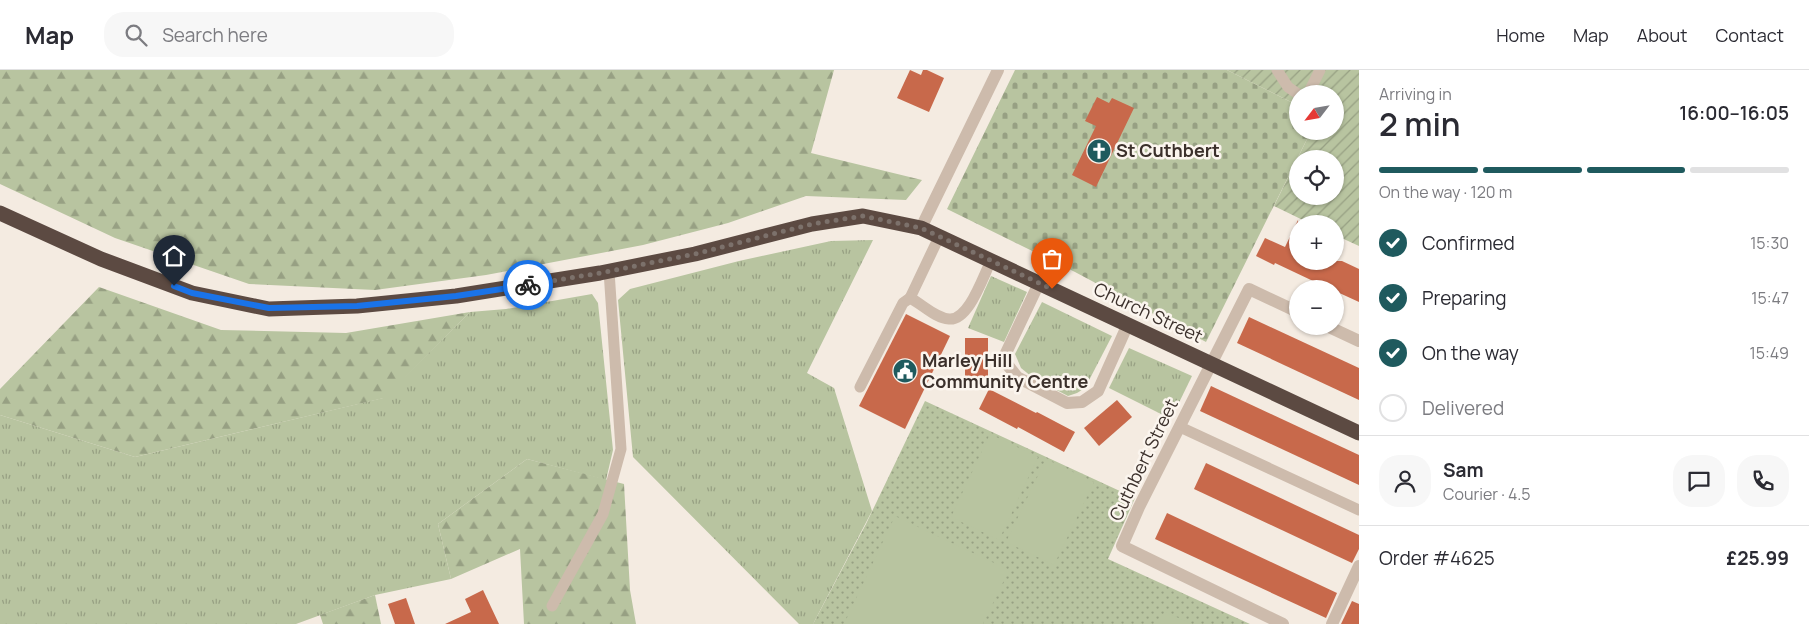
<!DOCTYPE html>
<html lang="en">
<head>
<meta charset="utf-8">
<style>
  :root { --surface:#fff; --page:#f7f7f7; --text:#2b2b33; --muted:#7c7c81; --line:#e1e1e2; --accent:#1f5a5e }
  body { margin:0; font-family:Manrope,sans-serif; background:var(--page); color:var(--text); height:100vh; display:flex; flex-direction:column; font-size:19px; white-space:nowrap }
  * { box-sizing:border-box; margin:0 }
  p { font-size:16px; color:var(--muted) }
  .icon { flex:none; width:28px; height:28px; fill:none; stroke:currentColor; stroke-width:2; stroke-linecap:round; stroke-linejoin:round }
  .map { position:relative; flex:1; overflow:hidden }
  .panel { display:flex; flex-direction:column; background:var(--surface); width:450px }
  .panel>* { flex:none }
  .needle { width:32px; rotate:239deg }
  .controls { position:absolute; left:1289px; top:15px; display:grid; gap:10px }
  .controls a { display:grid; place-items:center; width:55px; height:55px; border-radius:50%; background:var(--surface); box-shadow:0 1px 4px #0004; font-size:25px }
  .pin { position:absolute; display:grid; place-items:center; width:42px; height:42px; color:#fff; margin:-51px -21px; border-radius:50% 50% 50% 0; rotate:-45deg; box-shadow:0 0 5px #0007 }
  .pin .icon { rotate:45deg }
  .courier { position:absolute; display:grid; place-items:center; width:50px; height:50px; margin:-25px; border:4px solid #1a73e8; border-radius:50%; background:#fff; color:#222; box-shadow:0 1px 6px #0007 }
  .headline em { font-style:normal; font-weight:600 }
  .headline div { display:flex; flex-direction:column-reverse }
  .headline { display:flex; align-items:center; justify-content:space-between; height:85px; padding:0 20px }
  h1 { font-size:32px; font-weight:600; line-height:38px }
  .bar { display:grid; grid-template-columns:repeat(4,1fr); gap:8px 5px; align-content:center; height:60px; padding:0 20px }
  .bar i { height:6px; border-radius:4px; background:var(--line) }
  .bar .on { background:var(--accent) }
  .bar p { grid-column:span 4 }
  .line { display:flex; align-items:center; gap:12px; padding:0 20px; border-top:1px solid var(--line) }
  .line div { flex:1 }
  .round { display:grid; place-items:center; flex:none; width:52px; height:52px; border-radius:20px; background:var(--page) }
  ol { padding:0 20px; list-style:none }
  li { display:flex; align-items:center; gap:15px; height:55px }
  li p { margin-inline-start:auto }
  li .icon { padding:5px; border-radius:50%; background:var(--accent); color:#fff; stroke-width:4 }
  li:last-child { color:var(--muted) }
  li i { width:28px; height:28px; border:2px solid var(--line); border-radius:50% }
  header { display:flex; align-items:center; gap:30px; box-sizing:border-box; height:70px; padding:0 25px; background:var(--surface); border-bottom:1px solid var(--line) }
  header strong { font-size:24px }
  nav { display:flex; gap:28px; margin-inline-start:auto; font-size:18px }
  .search { width:350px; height:45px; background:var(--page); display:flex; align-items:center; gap:12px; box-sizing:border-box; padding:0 18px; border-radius:20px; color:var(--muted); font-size:19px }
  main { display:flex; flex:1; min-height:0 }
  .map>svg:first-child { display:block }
  .grass { fill:url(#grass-tufts) }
  .forest { fill:url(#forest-firs) }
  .cemetery { fill:url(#cemetery-stones) }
  .park { fill:url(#park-dots) }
  .garden { fill:url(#garden-furrows); fill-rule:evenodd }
  .pitch { fill:#b8c4a0 }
  .building { fill:#c8694b }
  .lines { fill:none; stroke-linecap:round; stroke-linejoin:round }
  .lane { stroke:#cdbbac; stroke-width:11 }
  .street { stroke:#cdbbac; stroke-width:12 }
  .highway { stroke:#5c4a42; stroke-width:15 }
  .done { stroke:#7c716b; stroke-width:5; stroke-dasharray:0 9 }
  .route { stroke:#1a73e8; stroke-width:6 }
  .labels { text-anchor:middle; stroke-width:5; stroke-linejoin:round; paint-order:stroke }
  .poi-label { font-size:18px; font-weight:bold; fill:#3b302b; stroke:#fbf5ee; text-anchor:start }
  .street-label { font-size:18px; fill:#3b302b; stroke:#fbf5ee }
</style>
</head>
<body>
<header>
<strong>Map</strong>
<div class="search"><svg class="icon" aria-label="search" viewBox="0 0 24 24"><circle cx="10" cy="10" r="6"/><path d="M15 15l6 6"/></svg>Search here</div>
<nav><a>Home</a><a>Map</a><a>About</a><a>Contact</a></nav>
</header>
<main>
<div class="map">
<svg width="1359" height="554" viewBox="0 0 1359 554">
  <defs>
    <pattern id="grass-tufts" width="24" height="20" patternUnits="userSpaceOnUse" patternTransform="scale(1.25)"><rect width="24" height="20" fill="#b8c4a0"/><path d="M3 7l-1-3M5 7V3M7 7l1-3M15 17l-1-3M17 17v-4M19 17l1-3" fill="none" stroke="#97a083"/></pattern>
    <pattern id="forest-firs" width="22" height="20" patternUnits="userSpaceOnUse" patternTransform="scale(1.25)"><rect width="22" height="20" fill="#b8c4a0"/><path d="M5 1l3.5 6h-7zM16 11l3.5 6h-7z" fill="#97a083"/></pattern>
    <pattern id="cemetery-stones" width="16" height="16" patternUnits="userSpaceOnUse" patternTransform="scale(1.25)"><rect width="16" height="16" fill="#b8c4a0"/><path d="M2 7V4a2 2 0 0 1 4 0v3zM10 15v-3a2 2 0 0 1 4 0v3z" fill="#97a083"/></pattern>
    <pattern id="park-dots" width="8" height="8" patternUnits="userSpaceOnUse" patternTransform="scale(1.25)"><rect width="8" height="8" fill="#b8c4a0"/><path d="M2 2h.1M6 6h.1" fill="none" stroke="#97a083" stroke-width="1.8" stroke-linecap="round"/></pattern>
    <pattern id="garden-furrows" width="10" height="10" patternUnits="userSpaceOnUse" patternTransform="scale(1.25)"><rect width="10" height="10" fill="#b8c4a0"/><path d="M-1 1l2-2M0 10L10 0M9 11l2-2" fill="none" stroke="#97a083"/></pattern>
  </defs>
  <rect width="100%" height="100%" fill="#f4ebe1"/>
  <g class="grass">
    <path d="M873 170 807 303 834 318 872 441 813 554H799L633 387 618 230 630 219 739 191 831 171Z"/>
    <path d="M991 206 1027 222 1004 272 968 258Z"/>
    <path d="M592 224 598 233 613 380 606 410 527 389 438 454 451 509 375 525 296 554H0V345L135 387 383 328 470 242 506 239Z"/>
    <path d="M1042 232 1112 266 1085 318 1077 323 1068 326 1032 307 1021 298 1015 284Z"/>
    <path d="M1129 278 1192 306 1171 349 1109 318Z"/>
  </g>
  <g class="forest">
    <path d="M0 0H834L811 83 922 110 906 130 806 126 728 153 643 175 486 205 375 220 249 214 115 168 0 114Z"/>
    <path d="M99 217 221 260 346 263 470 242 384 328 135 387 0 345V319Z"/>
    <path d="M527 389 624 414 630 520 636 554H524L520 479 451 509 438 454Z"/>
    <path d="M375 525 381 554H323L320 545Z"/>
  </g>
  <path class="cemetery" d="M1015 0H1227L1297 35 1298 61H1311L1206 272 1075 202 947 139Z"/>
  <path class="park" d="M925 331 1135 428 1108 489 1250 554H813L866 454Z"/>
  <path class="garden" d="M1227 0H1359V176L1335 165V154H1311L1274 136 1311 61H1335V24H1298L1297 35ZM1298 89H1335V126H1298Z"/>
  <g class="pitch">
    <path d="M990 364 1038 387 999 470 951 447Z"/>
    <path d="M1046 389 1094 412 1054 495 1006 472Z"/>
    <path d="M895 446 1009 500 983 554H844Z"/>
    <path d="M1165 542 1192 554H1159Z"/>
  </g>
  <g class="building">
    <path d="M910 0 921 5 923 0H927L944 8 929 42 897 28Z"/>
    <path d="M1097 27 1109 33 1112 28 1134 38 1096 117 1072 105 1096 56 1085 51Z"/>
    <path d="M1298 150V191H1342L1359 199V232L1335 221V219H1330L1275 193 1274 195 1256 186 1265 168 1285 177Z"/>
    <path d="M906 244 950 266 905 359 859 336Z"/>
    <path d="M1249 247 1359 298V330L1237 273Z"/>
    <rect x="965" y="268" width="23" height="45"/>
    <path d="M1211 316 1359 385V415L1200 341Z"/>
    <path d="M989 319 1036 343 1037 342 1075 362 1064 382 1018 357 1017 359 979 339Z"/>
    <path d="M1117 330 1132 347 1099 376 1084 358Z"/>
    <path d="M1206 393 1359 465V479L1352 493 1194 419Z"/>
    <path d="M1167 443 1337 523 1326 548 1155 469Z"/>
    <path d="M483 520 499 554H445L471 542 465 529Z"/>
    <path d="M406 528 415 554H395L388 534Z"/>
    <path d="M1352 531 1359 534V554H1341Z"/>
  </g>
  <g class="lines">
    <g class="lane">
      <path d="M1277 0 1288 17 1298 24"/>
      <path d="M1308 24 1320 0"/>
      <path d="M939 167 910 228C922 234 935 248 949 249 969 251 983 206 991 191"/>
      <path d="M860 317 903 233 910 228"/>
      <path d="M1180 357 1359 440"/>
      <path d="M552 536 603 444 621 379 609 201"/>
    </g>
    <g class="street">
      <path d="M921 158 998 0"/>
      <path d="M1039 213 1006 283 1007 294 1017 307 1067 333 1082 332 1098 321 1128 254"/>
      <path d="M1327 256 1359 271"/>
      <path d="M1283 554 1122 476 1139 437 1249 219 1298 242"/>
      <path d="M1332 554 1359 496"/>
    </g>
    <path class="highway" d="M0 143 101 189 192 223 269 239 357 236 456 226 600 203 695 184 812 154 863 146 921 158 1359 363"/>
  </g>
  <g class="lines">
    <path class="done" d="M528 215 600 203 695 184 812 154 863 146 921 158 1052 219"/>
    <path class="route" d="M174 216 192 223 269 238 357 236 456 226 528 215"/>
  </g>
  <defs>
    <symbol id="church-disc" viewBox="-11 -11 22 22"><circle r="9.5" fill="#1f5a5e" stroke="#fbf5ee"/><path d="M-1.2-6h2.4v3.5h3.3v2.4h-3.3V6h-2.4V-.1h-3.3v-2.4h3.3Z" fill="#fff"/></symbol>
    <symbol id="civic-disc" viewBox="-11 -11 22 22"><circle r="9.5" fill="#1f5a5e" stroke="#fbf5ee"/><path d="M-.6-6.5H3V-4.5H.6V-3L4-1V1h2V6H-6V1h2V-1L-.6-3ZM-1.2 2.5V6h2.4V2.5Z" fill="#fff"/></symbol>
  </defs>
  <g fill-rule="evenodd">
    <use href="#church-disc" x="1085" y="67" width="28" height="28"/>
    <use href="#civic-disc" x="891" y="287" width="28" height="28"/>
  </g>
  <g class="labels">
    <g class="poi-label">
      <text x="1116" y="87">St Cuthbert</text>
      <text x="922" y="297">Marley Hill<tspan x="922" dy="21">Community Centre</tspan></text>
    </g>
    <g class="street-label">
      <text transform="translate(1148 243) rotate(25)" y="6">Church Street</text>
      <text transform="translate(1144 390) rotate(-64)" y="6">Cuthbert Street</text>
    </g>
  </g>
</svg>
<div class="controls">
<a><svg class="needle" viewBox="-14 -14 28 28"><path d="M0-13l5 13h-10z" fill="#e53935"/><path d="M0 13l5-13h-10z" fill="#7c7c81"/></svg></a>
<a><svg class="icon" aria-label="locate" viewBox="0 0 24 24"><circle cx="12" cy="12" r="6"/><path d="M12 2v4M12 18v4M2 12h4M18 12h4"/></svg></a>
<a>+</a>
<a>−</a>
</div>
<div class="pin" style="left:1052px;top:219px;background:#ea580c"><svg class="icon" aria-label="bag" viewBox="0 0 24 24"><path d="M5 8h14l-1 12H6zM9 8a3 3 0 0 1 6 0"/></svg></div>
<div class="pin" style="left:174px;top:216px;background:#1f2937"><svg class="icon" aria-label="home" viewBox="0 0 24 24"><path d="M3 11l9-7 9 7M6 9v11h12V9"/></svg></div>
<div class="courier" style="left:528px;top:215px"><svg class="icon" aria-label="bike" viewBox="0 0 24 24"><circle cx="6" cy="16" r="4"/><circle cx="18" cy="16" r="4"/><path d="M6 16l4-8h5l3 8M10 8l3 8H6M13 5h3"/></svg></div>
</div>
<section class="panel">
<div class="headline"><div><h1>2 min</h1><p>Arriving in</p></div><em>16:00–16:05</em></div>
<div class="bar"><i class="on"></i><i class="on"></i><i class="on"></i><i></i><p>On the way · 120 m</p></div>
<ol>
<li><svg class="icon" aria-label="check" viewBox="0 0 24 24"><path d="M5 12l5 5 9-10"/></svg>Confirmed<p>15:30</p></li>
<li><svg class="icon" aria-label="check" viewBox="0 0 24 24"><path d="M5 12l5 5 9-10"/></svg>Preparing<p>15:47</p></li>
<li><svg class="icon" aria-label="check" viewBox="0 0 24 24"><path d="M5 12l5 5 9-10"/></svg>On the way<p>15:49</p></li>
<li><i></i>Delivered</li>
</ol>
<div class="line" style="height:90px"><a class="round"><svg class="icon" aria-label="person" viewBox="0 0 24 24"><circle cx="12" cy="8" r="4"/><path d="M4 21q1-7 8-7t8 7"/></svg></a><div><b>Sam</b><p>Courier · 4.5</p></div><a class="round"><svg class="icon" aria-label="chat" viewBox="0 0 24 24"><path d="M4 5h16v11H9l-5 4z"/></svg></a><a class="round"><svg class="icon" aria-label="phone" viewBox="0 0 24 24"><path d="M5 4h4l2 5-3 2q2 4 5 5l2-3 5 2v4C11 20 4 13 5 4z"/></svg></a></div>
<div class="line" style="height:65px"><div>Order #4625</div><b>£25.99</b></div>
</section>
</main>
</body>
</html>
